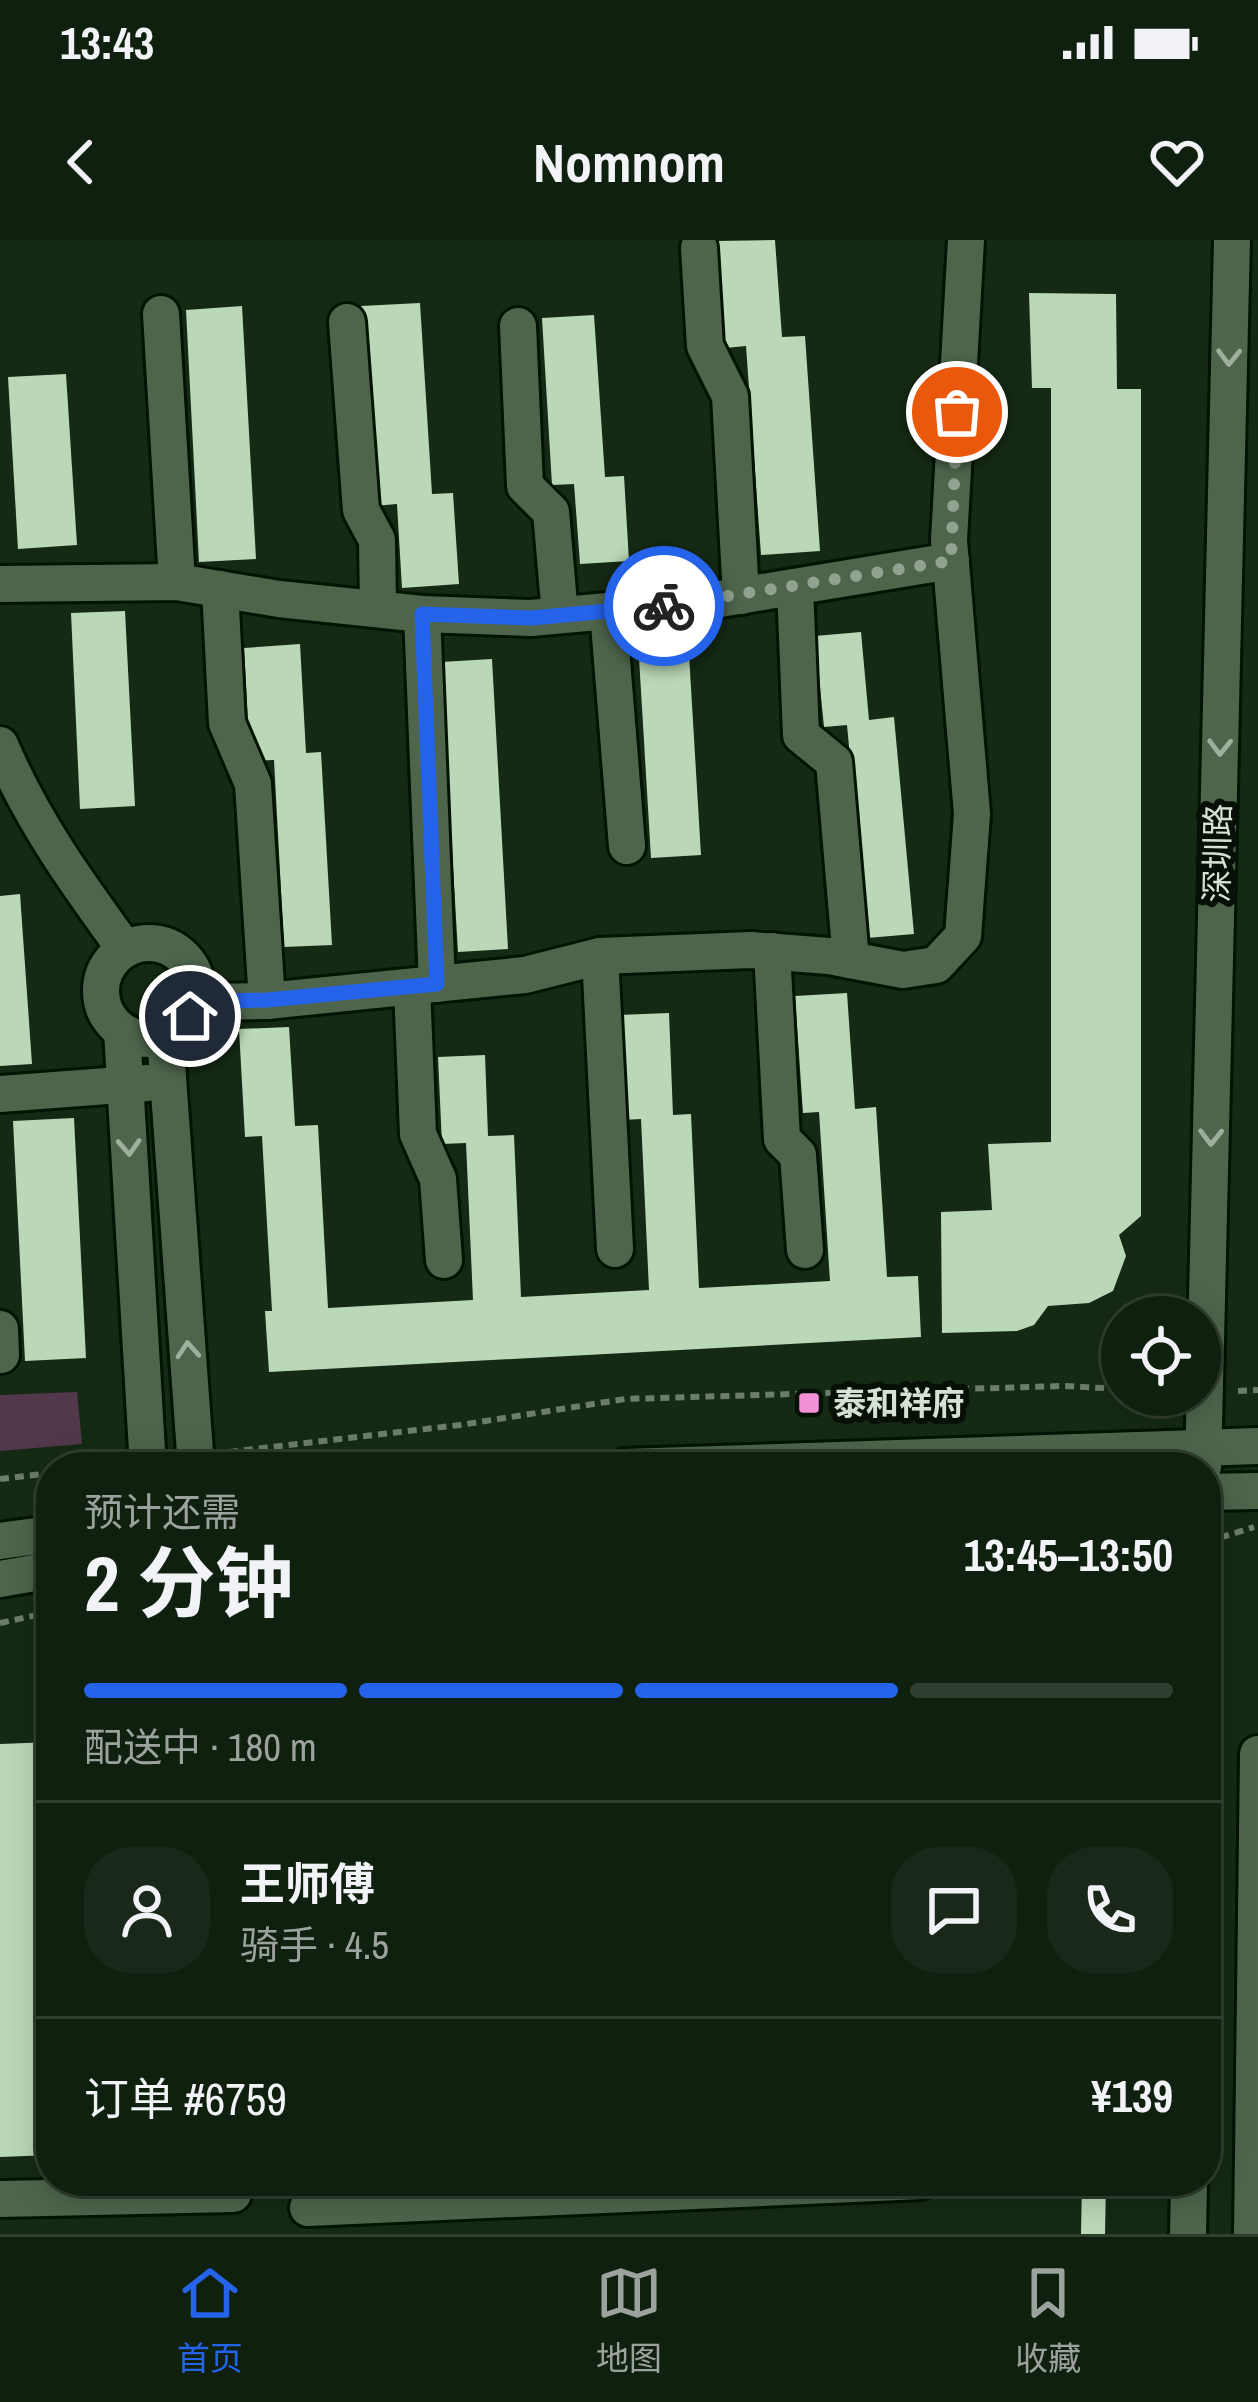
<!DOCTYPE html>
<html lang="zh">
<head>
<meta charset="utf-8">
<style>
  :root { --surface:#10200f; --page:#192818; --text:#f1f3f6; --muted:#9ca39e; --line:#303e2f; --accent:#2563eb }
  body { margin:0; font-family:"Archivo Narrow","Noto Sans SC",sans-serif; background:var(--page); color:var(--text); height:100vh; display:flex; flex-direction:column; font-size:45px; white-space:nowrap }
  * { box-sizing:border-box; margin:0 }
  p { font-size:39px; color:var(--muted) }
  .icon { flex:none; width:66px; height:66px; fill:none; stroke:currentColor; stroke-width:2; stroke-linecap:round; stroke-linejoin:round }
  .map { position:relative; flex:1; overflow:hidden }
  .side { position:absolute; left:36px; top:1212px; width:1185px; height:744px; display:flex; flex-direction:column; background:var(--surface); border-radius:48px; box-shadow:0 6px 30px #0003,0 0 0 3px var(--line) }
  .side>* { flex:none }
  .buttons { position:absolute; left:1101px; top:1056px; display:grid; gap:24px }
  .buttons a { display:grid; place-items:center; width:120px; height:120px; border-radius:50%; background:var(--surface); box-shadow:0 6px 30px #0003,0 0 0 3px var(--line); font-size:60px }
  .pin { position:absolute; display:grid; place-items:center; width:102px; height:102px; color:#fff; margin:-51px; border:6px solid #fff; border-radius:50%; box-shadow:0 3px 12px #0007 }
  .courier { position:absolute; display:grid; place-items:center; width:120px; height:120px; margin:-60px; border:9px solid #2563eb; border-radius:50%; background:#fff; color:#222; box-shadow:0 3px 15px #0007 }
  .overview em { font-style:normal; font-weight:700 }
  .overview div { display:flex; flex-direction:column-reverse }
  .overview { display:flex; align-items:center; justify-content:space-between; height:204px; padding:0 48px }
  h1 { font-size:78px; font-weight:700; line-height:90px }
  .bar { display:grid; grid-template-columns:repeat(4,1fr); gap:18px 12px; align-content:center; height:144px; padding:0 48px }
  .bar i { height:15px; border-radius:9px; background:var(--line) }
  .bar .on { background:var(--accent) }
  .bar p { grid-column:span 4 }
  .line { display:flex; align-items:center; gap:30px; padding:0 48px; border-top:3px solid var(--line) }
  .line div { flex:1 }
  .round { display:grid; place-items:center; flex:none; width:126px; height:126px; border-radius:48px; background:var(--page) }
  .status { display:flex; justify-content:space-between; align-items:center; height:84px; padding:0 60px; background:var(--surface); direction:ltr }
  .status svg { height:33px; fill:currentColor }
  header { display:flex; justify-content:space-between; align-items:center; height:156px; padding:0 48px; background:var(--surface); font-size:54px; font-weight:700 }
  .tabs { display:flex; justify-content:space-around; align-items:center; height:168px; border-top:3px solid var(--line); background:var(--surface); font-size:33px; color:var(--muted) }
  .tabs a { display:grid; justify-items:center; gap:6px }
  .tabs .on { color:var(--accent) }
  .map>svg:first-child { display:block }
  .green { fill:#53374a }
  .building { fill:#bad8b7 }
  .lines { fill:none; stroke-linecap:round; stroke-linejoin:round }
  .minor-casing { stroke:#011301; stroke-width:42 }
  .path { stroke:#6c7e6b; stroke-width:6; stroke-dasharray:9 6; stroke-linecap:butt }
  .minor { stroke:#4e654c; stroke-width:36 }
  .oneway { stroke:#9eb09d }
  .done { stroke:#91a290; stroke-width:12; stroke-dasharray:0 21.6 }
  .route { stroke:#2563eb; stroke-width:15 }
  .poi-dot { fill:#f391d6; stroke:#071007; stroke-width:4.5 }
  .labels { text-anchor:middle; stroke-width:12; stroke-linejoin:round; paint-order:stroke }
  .street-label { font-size:33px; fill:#d4e2d3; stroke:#071007 }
  .poi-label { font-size:33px; font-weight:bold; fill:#d4e2d3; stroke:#071007; text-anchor:start }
</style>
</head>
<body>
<div class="status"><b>13:43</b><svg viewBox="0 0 49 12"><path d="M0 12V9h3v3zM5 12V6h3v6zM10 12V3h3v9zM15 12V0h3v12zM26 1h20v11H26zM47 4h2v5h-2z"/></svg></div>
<header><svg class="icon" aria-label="back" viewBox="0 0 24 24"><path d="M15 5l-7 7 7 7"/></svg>Nomnom<svg class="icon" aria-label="heart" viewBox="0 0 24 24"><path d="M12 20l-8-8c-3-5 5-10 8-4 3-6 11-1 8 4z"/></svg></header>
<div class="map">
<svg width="1258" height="1994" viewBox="0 0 1258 1994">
  <rect width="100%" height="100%" fill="#152a14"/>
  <path class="green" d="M77 1152 82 1204 0 1211V1155Z"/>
  <g class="building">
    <path d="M775 0 782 97 805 96 820 311 761 315 746 106 725 108 717 1Z"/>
    <path d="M1029 53 1116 54 1117 149H1141V976L1119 995 1126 1016 1113 1051 1089 1063 1048 1066 1034 1085 1017 1091 942 1093 941 972 992 970 988 904 1051 902V148H1032Z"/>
    <path d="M420 63 432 254 453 253 459 344 402 348 397 264 374 266 361 66Z"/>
    <path d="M242 66 256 319 199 322 186 70Z"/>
    <path d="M594 75 605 237 624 236 629 321 580 324 574 244 552 245 542 78Z"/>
    <path d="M66 134 77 305 18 309 8 137Z"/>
    <path d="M125 371 135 566 80 569 71 373Z"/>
    <path d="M861 392 869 480 894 477 914 694 867 698 847 485 824 487 815 396Z"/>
    <path d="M688 398 701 615 651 618 638 401Z"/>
    <path d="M300 404 306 513 321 512 332 705 284 707 274 520 250 521 244 408Z"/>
    <path d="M492 419 508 709 458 712 441 422Z"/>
    <path d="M20 654 32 824 0 826V656Z"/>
    <path d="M847 753 855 869 876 867 887 1037 918 1036 921 1097 269 1132 265 1071H272L262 896 245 897 239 789 289 787 295 886 318 885 328 1068 473 1060 466 903 442 904 438 817 485 815 488 896 514 895 521 1057 649 1050 641 879 622 880 618 775 669 773 673 875 691 874 699 1048 830 1041 819 872 803 873 795 756Z"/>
    <path d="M74 878 86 1118 25 1121 13 881Z"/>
    <path d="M51 1502V1915L0 1917V1504Z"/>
    <path d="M1082 1942 1106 1943 1105 1994H1081Z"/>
  </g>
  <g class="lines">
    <defs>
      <g id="minor">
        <path d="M699 8 705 106 730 156 741 356"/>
        <path d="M161 74 177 342"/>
        <path d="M347 82 361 270 377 300 378 368"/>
        <path d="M518 86 525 246 551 272 560 375"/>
        <path d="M0 344 177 342 279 359 422 374 531 378 696 363 951 321"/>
        <path d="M795 347 801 495 834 522 851 720"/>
        <path d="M220 349 227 483 253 544 267 761"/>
        <path d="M608 371 627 606"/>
        <path d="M422 374 437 744"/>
        <path d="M0 505C32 581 77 643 125 709"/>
        <circle cx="149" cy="751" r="48"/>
        <path d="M772 711 782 899 798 915 805 1010"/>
        <path d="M600 716 615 1009"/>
        <path d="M412 747 418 894 438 939 444 1020"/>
        <path d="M196 762 267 761 525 735 600 716 751 710 829 716 903 730 936 725 963 696 972 574 949 300 966 0"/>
        <path d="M122 791 148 1227"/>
        <path d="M165 796 196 1227"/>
        <path d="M0 854 147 843"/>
        <path d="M0 1089 1 1115"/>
        <path d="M625 1227 1258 1206"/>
        <path d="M1203 1227 1232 0"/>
        <path d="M1206 1252 1258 1251"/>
        <path d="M0 1301 51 1294"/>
        <path d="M0 1339 51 1330"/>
        <path d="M0 1959 233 1954 232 1941"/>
        <path d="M308 1968 921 1941"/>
        <path d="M1188 1994 1189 1941"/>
        <path d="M1252 1994 1258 1514"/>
      </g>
    </defs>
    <use href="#minor" class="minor-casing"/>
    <g class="path">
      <path d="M1238 1151 1258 1150"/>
      <path d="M229 1212 460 1185 625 1159 1063 1146 1122 1149"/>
      <path d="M0 1239 51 1233"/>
      <path d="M1206 1302 1254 1287"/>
      <path d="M0 1383 51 1372"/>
    </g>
    <use href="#minor" class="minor"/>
  </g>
  <defs><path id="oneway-chevron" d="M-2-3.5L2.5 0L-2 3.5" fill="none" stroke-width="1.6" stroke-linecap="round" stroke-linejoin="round" transform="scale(3)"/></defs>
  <g class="oneway">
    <use href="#oneway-chevron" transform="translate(1229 117) rotate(91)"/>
    <use href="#oneway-chevron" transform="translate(1220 507) rotate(91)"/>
    <use href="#oneway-chevron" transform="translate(1211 897) rotate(91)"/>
    <use href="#oneway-chevron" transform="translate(129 907) rotate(87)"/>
    <use href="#oneway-chevron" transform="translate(188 1110) rotate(-94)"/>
  </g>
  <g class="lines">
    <path class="done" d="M664 366 951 321 957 172"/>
    <path class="route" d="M190 776 196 762 267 760 437 744 422 374 531 378 664 366"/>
  </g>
  <rect class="poi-dot" x="797" y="1151" width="24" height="24" rx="6"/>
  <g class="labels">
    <g class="street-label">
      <text transform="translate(1217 613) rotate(-89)" y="12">深圳路</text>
    </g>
    <g class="poi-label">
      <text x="833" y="1175">泰和祥府</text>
    </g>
  </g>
</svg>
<div class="buttons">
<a><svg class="icon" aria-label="locate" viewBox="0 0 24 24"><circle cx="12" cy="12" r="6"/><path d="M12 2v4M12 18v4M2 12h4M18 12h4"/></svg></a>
</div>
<div class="pin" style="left:957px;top:172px;background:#ea580c"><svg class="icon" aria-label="bag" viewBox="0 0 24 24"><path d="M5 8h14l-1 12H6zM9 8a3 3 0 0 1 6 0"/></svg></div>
<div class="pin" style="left:190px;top:776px;background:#1f2937"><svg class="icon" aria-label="home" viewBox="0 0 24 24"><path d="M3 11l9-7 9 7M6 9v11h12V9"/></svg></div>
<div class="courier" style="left:664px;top:366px"><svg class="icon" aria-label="bike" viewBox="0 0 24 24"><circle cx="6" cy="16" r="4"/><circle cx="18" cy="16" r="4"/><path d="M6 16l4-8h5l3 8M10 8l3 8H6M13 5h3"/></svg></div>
<section class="side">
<div class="overview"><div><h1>2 分钟</h1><p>预计还需</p></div><em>13:45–13:50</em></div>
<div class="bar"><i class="on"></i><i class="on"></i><i class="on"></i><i></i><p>配送中 · 180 m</p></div>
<div class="line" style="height:216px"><a class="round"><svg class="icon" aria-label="person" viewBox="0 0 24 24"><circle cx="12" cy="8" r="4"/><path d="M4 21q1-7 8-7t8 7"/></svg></a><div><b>王师傅</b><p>骑手 · 4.5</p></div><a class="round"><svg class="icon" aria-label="chat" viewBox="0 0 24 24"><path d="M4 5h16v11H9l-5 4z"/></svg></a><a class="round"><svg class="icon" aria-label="phone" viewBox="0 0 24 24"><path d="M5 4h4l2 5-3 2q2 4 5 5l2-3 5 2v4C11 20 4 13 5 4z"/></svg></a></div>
<div class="line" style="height:156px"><div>订单 #6759</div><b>¥139</b></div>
</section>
</div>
<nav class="tabs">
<a class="on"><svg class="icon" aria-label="home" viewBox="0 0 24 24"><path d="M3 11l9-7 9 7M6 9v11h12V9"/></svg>首页</a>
<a><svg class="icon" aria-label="map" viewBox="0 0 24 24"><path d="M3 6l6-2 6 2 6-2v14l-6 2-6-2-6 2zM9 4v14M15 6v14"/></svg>地图</a>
<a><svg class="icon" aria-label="saved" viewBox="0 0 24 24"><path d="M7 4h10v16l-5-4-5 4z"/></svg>收藏</a>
</nav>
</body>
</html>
